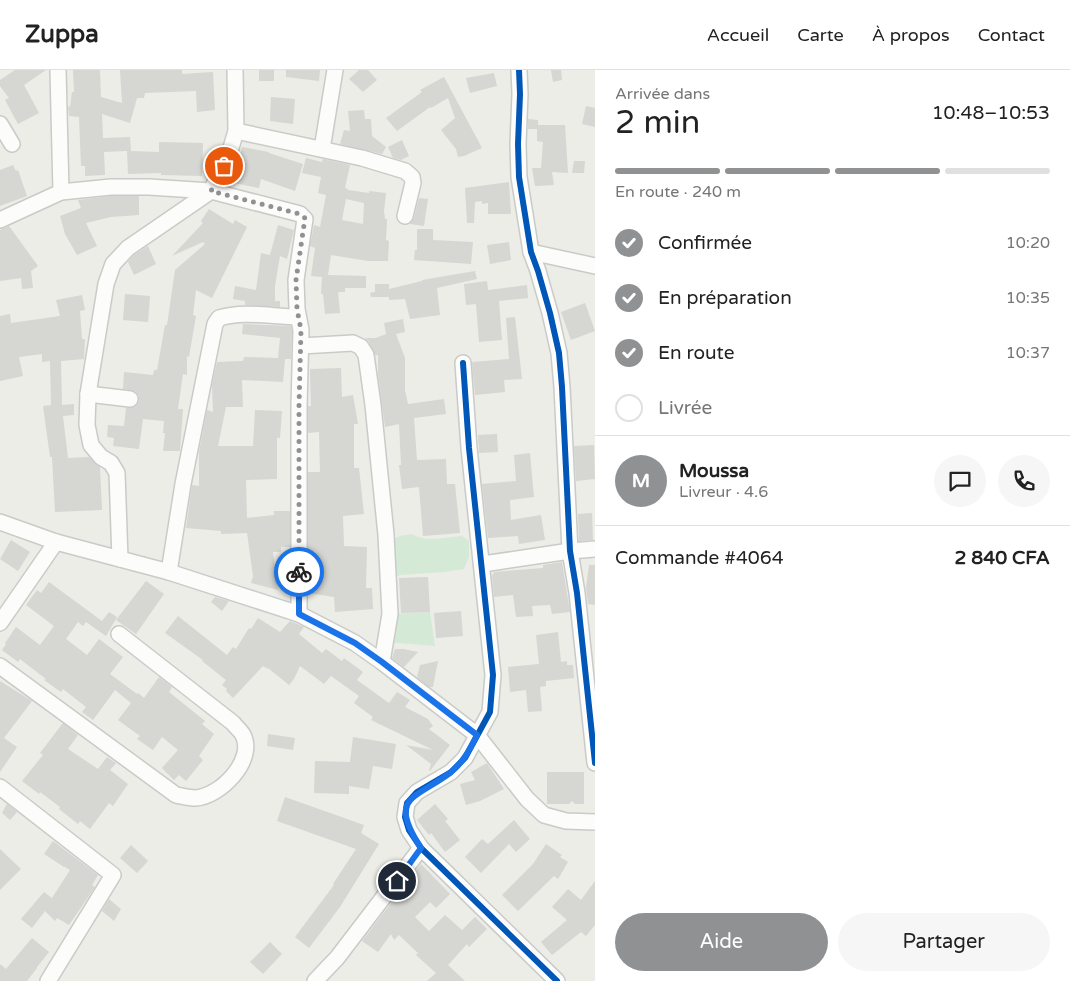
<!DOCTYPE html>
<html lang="fr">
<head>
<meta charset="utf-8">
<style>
  :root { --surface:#fff; --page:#f6f6f6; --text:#222; --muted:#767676; --line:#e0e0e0; --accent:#8f9192 }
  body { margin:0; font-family:"Varela Round",sans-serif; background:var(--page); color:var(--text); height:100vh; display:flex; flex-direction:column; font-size:19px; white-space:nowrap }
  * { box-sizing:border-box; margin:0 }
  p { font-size:16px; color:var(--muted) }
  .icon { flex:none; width:28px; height:28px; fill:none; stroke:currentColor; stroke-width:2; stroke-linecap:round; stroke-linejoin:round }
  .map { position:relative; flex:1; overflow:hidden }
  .sheet { display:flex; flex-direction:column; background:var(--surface); width:475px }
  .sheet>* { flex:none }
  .pin { position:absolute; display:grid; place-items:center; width:42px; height:42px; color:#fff; margin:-21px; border:2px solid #fff; border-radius:50%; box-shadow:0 1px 5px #0007 }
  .courier { position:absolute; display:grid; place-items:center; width:50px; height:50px; margin:-25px; border:4px solid #1a73e8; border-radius:50%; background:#fff; color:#222; box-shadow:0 1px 6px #0007 }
  .headline em { font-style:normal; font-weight:600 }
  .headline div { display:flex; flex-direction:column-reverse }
  .headline { display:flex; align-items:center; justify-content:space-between; height:85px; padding:0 20px }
  h1 { font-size:32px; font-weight:600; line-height:38px }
  .bar { display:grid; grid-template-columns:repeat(4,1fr); gap:8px 5px; align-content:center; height:60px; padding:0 20px }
  .bar i { height:6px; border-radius:4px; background:var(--line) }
  .bar .selected { background:var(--accent) }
  .bar p { grid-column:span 4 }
  .line { display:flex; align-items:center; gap:12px; padding:0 20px; border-top:1px solid var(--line) }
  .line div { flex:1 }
  .round { display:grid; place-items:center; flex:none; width:52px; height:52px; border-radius:26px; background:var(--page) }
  ol { padding:0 20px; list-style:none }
  li { display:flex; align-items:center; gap:15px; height:55px }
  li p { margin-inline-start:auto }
  li .icon { padding:5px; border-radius:50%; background:var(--accent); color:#fff; stroke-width:4 }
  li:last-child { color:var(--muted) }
  li i { width:28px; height:28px; border:2px solid var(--line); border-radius:50% }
  .button { display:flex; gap:10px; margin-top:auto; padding:10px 20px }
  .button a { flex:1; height:58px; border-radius:30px; background:var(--accent); color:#fff; font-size:20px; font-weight:600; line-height:58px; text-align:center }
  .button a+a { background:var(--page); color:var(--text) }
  header { display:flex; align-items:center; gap:30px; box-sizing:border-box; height:70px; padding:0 25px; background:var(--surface); border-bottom:1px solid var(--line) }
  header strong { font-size:24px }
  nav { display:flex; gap:28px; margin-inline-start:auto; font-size:18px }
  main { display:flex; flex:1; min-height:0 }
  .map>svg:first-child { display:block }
  .green { fill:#d5ead6 }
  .building { fill:#d6d6d2; fill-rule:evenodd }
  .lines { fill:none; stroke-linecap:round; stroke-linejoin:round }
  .street-casing { stroke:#c9cbc9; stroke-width:18 }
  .street { stroke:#fcfcfb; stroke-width:15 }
  .cycleway-casing { stroke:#fff; stroke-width:9 }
  .cycleway { stroke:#0057b8; stroke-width:6 }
  .done { stroke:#8f9192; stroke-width:5; stroke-dasharray:0 9 }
  .route { stroke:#1a73e8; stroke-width:6 }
</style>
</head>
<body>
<header>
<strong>Zuppa</strong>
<nav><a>Accueil</a><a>Carte</a><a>À propos</a><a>Contact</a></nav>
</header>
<main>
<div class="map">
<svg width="595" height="911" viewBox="0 0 595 911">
  <rect width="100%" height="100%" fill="#edede7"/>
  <g class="green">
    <path d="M412 464C426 473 447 467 462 466L469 471V487L464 499 444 502 400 505 396 507 383 503 389 471 400 466Z"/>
    <path d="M430 542 435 576 385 572 390 544Z"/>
  </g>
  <g class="building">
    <path d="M15 0H46L24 15 39 43 18 54 5 30 9 28 0 16V10Z"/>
    <path d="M73 0H100L101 27 122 33 120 0H182V4L213 2 215 40 197 42 196 21 145 23 144 28H137L130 53 102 44 103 68 130 67 131 81 159 82V72L203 73 202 106 161 105V103L128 104 127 81 104 82 105 105 85 106V96H81L79 47 69 46 68 36 70 37 72 22H74Z"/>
    <rect x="259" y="0" width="15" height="11"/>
    <path d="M286 0H320L319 11 286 7Z"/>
    <path d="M359 0H368L377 10 363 22 349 9Z"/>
    <path d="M551 0H561L562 10 553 12Z"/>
    <path d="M494 3 497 16 470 23 466 8Z"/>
    <path d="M444 7 482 78 464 86 458 87 456 79 441 60 455 48 448 28 431 38 430 37 397 61 386 48 422 22 420 20Z"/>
    <path d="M271 27 295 29 293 54 270 51Z"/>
    <path d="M586 36 595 38V57L582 54Z"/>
    <path d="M364 40 365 49H371L372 66 386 77 382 84 340 74 344 60 350 61 348 41Z"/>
    <path d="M528 49 538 50V55H565L568 103 552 102 554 115 535 116 532 98H541L543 72 537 71V59H528Z"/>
    <path d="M402 70 409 86 401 90 393 88 388 77Z"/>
    <path d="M242 77 269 82V83L303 94 295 121 261 109 259 118 234 113Z"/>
    <path d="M306 88 322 92 323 89 350 95 345 118 348 119V120L369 123V121L386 123 384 141 385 149H387L386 170 389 171 388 191H368L331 185 328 205 366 206V218H345V222H338L340 243 325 244 323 224H321L322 207 311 206 315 178 310 176 314 155 320 157 326 125 318 123 321 107 302 103ZM346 129 364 133 363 154 342 150Z"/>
    <path d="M574 91H585L584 103H572Z"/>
    <path d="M13 95 16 101 18 100 27 126 0 136V100Z"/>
    <path d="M509 112 511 144H488V133L482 134V131L475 132 474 153H467L465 118Z"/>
    <path d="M111 126H139V145L111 147 86 153 97 176 77 185 65 164 60 146 81 138 78 130Z"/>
    <path d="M419 128 428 129 424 156 410 154 414 148Z"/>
    <path d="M209 139 233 154 235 150 247 157 212 228 196 220 193 245 196 246 189 287 187 286V305L183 304 178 339H183L180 381H163L165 363H163L164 351 143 349 139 379 113 376 114 368 107 367 108 355 124 356 126 338 134 337 139 331V326L135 321 123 319 124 302 153 305 154 300H157L165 255H167L175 200 205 174 203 172 172 186 203 153 201 151Z"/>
    <path d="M278 155 294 160 287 189 280 186 275 216V231H280V237L245 235V231L233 229 235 216 256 220 261 183 270 185Z"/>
    <path d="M9 156 38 196 31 201 33 218 22 219 21 208 0 211V160Z"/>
    <path d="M417 159H433V170L473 172 471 194 414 190 415 180H417Z"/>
    <path d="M509 172 511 190 490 194 487 175Z"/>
    <path d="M148 176 156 194 134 205 128 192 134 185Z"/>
    <path d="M475 201 477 209 437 218 440 245 410 249 405 229 389 230V227H371L370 223 375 222V214H389V219L422 211V210Z"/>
    <path d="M487 211 488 220 527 215 528 228 499 231 502 270 479 272 476 234 466 235 464 214Z"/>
    <path d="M125 224 150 226 148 252 123 250Z"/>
    <path d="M82 225 85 240 80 241 82 269H85L84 289 61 291 62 335 74 334V345L63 346 68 388 89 387 100 397 102 440 55 442 52 387H50L43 336 51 335 50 291 42 292V284L19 287 23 306 0 311V246L10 244 11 253 60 246 56 230Z"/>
    <path d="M585 233 595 261 571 270 561 242Z"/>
    <path d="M515 247 522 309 504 310 505 322 475 325 472 292 509 289 506 248Z"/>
    <path d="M403 249 405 262 396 264 405 288V320L408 334 444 329 446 344 414 348 417 390 446 389 447 414H455L460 463 423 466 419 417 402 419 399 395H401L399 354 385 357 378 304V285H375L369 272 365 268H376L386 264 384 253Z"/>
    <path d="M243 254 291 256 292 261 291 289H285L283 312 242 310 243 337H226L218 376H253L255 340 282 341 280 368H277V409L246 410 247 448 274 445V441H290V477H281V482H273L278 520 251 513 253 506 247 463 221 464V461L186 458 192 415 199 416V382L207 340 213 342 212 315 217 292 243 291 244 287 278 288 280 268 242 264Z"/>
    <path d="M341 298 342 327 353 325 358 354H354V398H359L364 444 343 446 344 476 367 477 366 518H372L373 539 335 542 334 527 308 523V402H320L319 362 308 363V336H311L310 299Z"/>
    <path d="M497 364 498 382 479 383 478 365Z"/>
    <path d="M594 375 595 409 576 411 574 376Z"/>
    <path d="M530 383 534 427 510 430 511 450 541 445 545 470 519 474 518 466 488 468 482 414 516 411 514 385Z"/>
    <path d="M592 443 593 470 579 471 578 444Z"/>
    <path d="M11 470 30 482 18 501 0 489Z"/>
    <path d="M562 492 570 542 552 544 550 535 532 536 533 546 516 547 513 525 494 527 492 506 494 502 543 498V495Z"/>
    <path d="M589 495H595V535L588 534 586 518Z"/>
    <path d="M428 507 430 542 401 543 399 508Z"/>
    <path d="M146 511 164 524 136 564 116 550Z"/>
    <path d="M49 512 102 551 109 542 117 547 106 566 86 552 83 556 78 552 66 569 87 585 99 569 123 587 110 604 137 624 138 623 144 628 159 607 172 617 169 622 205 651 202 654 214 664 199 686 203 690 186 711 179 705 174 710 162 698 178 680 162 667 153 680 137 669 140 666 118 650 131 633 115 620 93 650 82 642 86 637 63 619 61 622 44 610 46 609 20 589 18 592 2 580 6 574 5 573 16 557 40 575 54 556 26 535 37 520 41 523Z"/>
    <path d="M215 527 229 531 222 541 211 532Z"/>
    <path d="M461 541 463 566 436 568 434 543Z"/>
    <path d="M178 546 227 585 233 577 236 579 249 558 251 559 258 548 280 562 290 551 295 553 304 557 299 564 322 583 326 579 342 591 344 588 363 602 357 610 389 633 397 622 410 630 405 637 428 649 433 656 429 659 450 675 430 701H429L431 694 406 675 433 680 371 650 373 647 354 633 359 626 331 606 324 614 300 596 294 609 289 615 268 598V599L263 596 233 628 226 621 227 619 222 615 226 610 202 591 203 590 165 563Z"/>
    <path d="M558 562 561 592 567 591V595H573L574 608 546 611V616L540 617 542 641 528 642 526 620 510 622 508 597 539 594 536 565Z"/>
    <path d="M395 579H403L418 582 404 597 392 588Z"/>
    <path d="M438 591 433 617H429L417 607 420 595Z"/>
    <path d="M0 611 32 631 4 668 17 677 0 702Z"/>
    <path d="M63 653 78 665 68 679 98 699 107 687 116 693 110 700 128 714 113 736 109 733 90 759 80 751 78 754 59 739 60 737 40 722 39 724 22 711 43 685 40 683Z"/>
    <path d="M268 664 295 668 293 680 267 676Z"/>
    <path d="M353 667 396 674 392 699 373 696 369 719 349 716V724L314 723 315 691 350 692Z"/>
    <path d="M487 693 504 719 480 731 466 735 460 714 475 710 471 702Z"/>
    <path d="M547 702H584V734H575L572 731 569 734H547Z"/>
    <path d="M285 727 364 755 361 763 379 774 340 837 309 878 295 867 334 815 333 814 356 779 277 751Z"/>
    <path d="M7 734 17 742 10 750 2 743Z"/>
    <path d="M435 734 448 749 445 751 460 770 445 782 431 763 429 765 417 750Z"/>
    <path d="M514 750 530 769 516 782 509 774 481 803 465 787 482 769 488 774Z"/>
    <path d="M53 771 98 805 92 815 95 817 69 855 57 848 55 851 45 841 32 858 21 849 44 822 52 828 70 800 65 797 66 796 64 797 44 784Z"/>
    <path d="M546 774 562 785 560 787 568 792 558 809 554 806 518 841 502 825 533 794Z"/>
    <path d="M131 775 148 791 137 803 120 788Z"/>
    <path d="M0 779 21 799 0 820Z"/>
    <path d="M421 794 450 824 436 838 430 832 415 847 429 861 445 845 462 860 475 847 487 859 469 877 467 874 448 895 465 911H427L436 903 416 885 418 883 399 865 394 870 391 864 378 882 362 871Z"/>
    <path d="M595 811V855L586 866 581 862 552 885 541 872 567 850 552 837 568 819 581 830Z"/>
    <path d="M109 829 121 839 114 851 102 841Z"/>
    <path d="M32 868 49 882 37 897V898L27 911H0V894L6 899Z"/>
    <path d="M270 872 282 884 263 904 250 892Z"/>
  </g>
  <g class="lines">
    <defs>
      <g id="street">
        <path d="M235 0 236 61 230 81 211 121 300 144 305 149 296 210 297 239 301 260 299 336V544"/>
        <path d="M519 0 520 24 518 74 519 107 531 182 538 201 550 243 559 283 562 317 570 481 577 523 595 693"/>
        <path d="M0 54 12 74"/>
        <path d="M236 61 362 88 405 101 412 107 413 113 405 146"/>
        <path d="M322 79 335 0"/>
        <path d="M61 122 111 117H149L211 121 128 178 113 194 106 214 88 324 87 355 91 375 101 387 111 393 117 403 120 489"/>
        <path d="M0 150 61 122 58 0"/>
        <path d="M531 182 595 196"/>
        <path d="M301 276 353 273 361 277 366 285 373 335 386 465 390 544 382 592"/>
        <path d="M463 293 469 378 493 605 490 642 465 688 451 702 417 722 407 733 405 747 409 760 421 778 557 911"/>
        <path d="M88 324 130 329"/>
        <path d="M0 452 56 472 169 502 299 544 355 573 382 592 477 665 527 729 544 745 566 751 595 752"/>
        <path d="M483 494 570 481 595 479"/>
        <path d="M169 502 183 414 215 254 219 248C244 240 273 247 298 247"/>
        <path d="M0 553 56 472"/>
        <path d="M0 596 176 725C182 726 189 728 195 728 220 727 256 690 243 665 241 661 236 657 233 653L119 564"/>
        <path d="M0 717 113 805 48 911"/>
        <path d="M315 911 337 888 421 778"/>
      </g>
    </defs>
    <use href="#street" class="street-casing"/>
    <use href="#street" class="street"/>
    <defs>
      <g id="cycleway">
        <path d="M519 0 520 24 518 74 519 107 531 182 538 201 550 243 559 283 562 317 570 481 577 523 595 693"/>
        <path d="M463 293 469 378 493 605 490 642 465 688 451 702 417 722 407 733 405 747 409 760 421 778 557 911"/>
      </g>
    </defs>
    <use href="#cycleway" class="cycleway-casing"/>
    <use href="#cycleway" class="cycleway"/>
  </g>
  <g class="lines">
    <path class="done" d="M224 96 211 121 300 144 305 148 296 210 297 239 301 260 299 336V502"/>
    <path class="route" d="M299 502V544L355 573 382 592 477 665C470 679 463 693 450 703 413 730 388 727 421 778L397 811"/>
  </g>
</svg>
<div class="pin" style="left:224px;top:96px;background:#ea580c"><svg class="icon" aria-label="bag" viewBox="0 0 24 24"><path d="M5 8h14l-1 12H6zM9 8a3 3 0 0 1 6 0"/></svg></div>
<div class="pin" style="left:397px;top:811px;background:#1f2937"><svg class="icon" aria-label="home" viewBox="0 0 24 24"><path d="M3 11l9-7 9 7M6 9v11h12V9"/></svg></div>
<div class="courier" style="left:299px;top:502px"><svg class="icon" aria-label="bike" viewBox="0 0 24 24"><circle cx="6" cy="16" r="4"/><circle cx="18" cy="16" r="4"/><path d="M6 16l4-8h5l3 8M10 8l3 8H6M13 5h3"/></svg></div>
</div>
<section class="sheet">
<div class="headline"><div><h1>2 min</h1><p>Arrivée dans</p></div><em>10:48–10:53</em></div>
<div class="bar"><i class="selected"></i><i class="selected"></i><i class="selected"></i><i></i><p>En route · 240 m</p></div>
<ol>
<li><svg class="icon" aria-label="check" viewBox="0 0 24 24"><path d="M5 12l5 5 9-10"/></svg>Confirmée<p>10:20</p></li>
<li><svg class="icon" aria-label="check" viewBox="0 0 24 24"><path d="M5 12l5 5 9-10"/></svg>En préparation<p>10:35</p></li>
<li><svg class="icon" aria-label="check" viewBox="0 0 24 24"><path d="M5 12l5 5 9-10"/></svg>En route<p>10:37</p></li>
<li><i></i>Livrée</li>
</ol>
<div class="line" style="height:90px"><b class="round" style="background:var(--accent);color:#fff">M</b><div><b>Moussa</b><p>Livreur · 4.6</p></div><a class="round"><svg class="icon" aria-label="chat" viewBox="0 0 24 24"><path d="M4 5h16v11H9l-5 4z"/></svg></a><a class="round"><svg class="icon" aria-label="phone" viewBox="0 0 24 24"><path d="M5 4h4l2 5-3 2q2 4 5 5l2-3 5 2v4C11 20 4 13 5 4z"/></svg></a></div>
<div class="line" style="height:65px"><div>Commande #4064</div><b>2 840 CFA</b></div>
<div class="button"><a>Aide</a><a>Partager</a></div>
</section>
</main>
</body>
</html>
